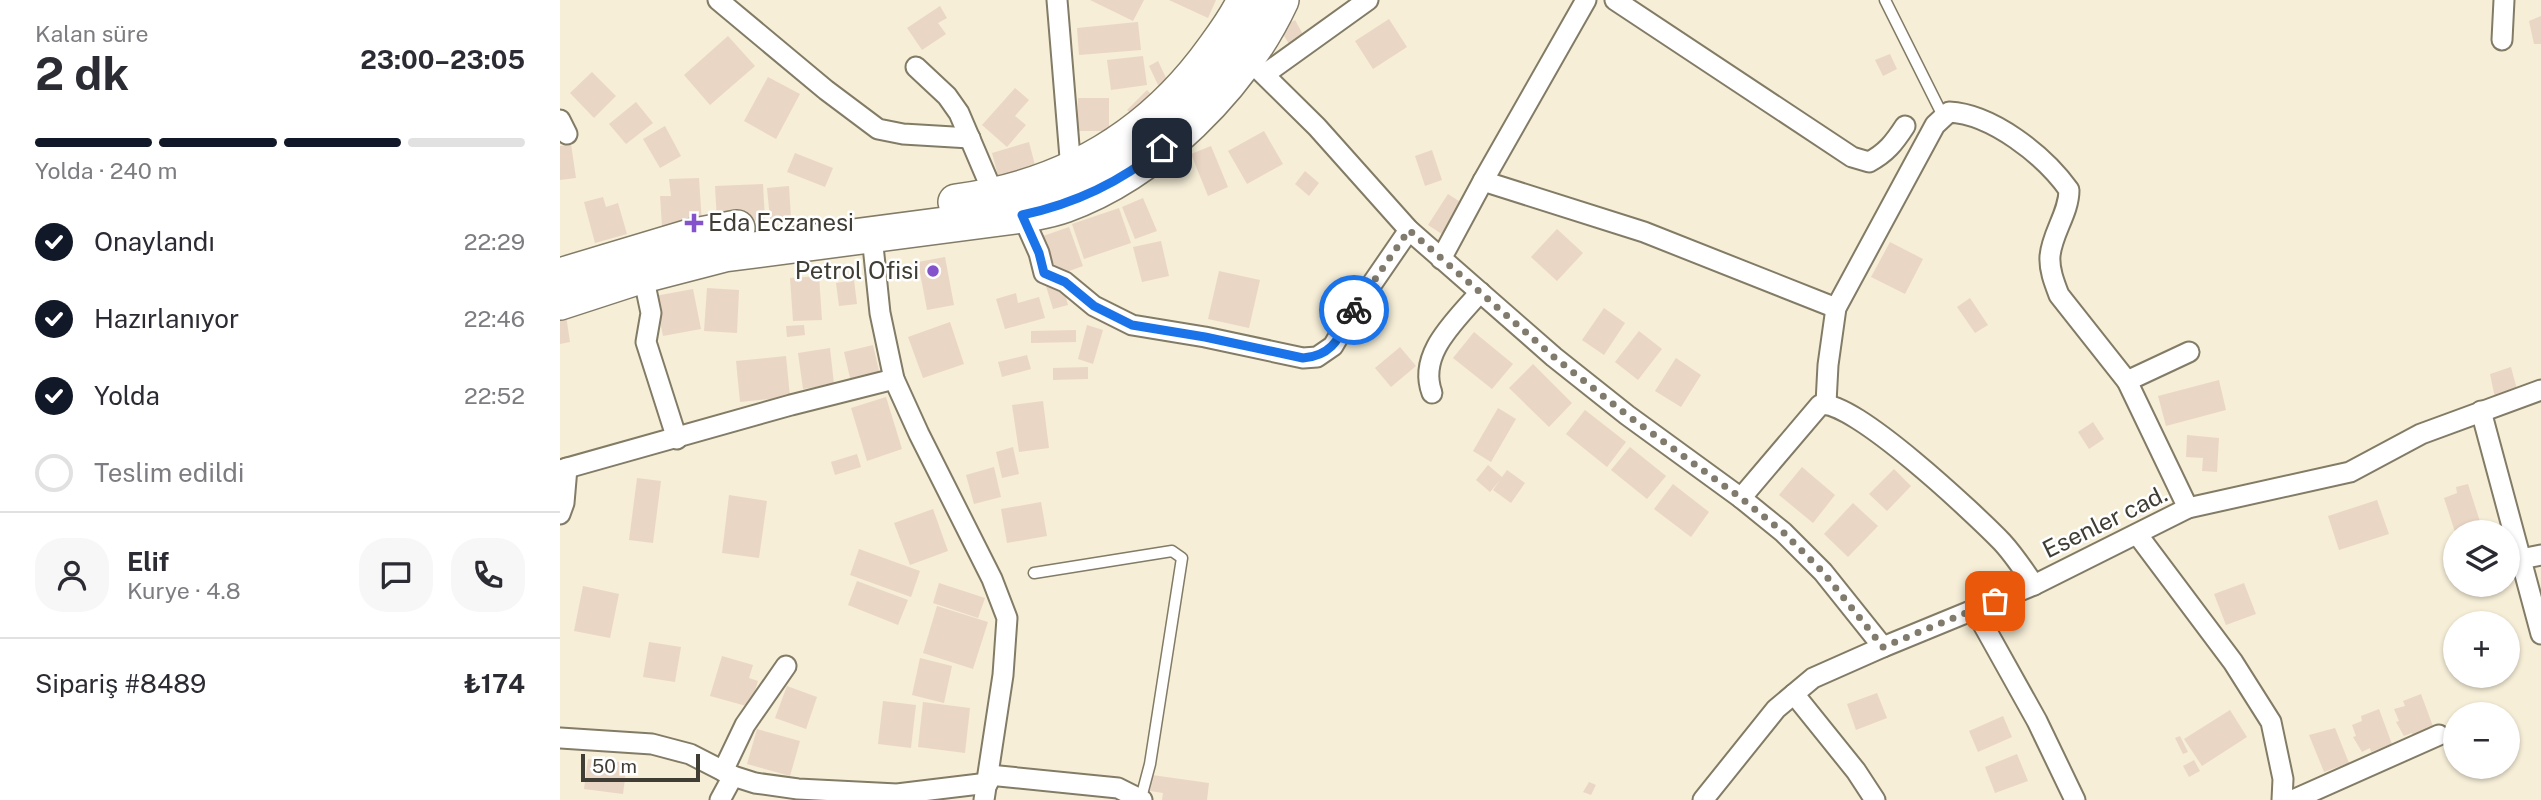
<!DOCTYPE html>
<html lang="tr">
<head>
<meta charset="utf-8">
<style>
  :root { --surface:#fff; --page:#f7f7f7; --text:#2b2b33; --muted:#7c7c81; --line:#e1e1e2; --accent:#111827 }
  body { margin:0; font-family:"Public Sans",sans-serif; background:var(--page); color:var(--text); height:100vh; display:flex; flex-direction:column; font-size:26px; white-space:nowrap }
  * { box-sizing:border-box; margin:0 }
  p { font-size:23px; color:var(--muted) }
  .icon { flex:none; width:38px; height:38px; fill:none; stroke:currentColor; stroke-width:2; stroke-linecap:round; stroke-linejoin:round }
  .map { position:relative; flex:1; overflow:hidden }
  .panel { display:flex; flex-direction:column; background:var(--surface); width:560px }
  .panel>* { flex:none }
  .controls { position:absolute; left:1883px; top:520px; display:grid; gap:14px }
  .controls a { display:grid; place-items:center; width:77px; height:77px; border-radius:50%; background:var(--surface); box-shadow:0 2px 5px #0004; font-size:35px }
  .scale { position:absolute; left:21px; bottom:18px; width:119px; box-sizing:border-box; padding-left:7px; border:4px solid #403d34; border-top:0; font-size:19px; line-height:24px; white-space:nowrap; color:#403d34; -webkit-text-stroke:5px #fff; paint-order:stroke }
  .pin { position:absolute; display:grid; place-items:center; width:60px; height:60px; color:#fff; margin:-30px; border-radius:14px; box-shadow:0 4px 10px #0006 }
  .courier { position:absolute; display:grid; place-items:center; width:70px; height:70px; margin:-35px; border:5px solid #1a73e8; border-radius:50%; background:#fff; color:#222; box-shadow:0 2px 9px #0007 }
  .headline em { font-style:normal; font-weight:700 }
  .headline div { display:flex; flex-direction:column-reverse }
  .headline { display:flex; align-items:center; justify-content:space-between; height:119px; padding:0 35px }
  h1 { font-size:46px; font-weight:700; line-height:52px }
  .bar { display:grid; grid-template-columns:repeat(4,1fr); gap:10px 7px; align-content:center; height:84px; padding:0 35px }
  .bar i { height:9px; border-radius:5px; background:var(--line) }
  .bar .on { background:var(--accent) }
  .bar p { grid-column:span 4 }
  .line { display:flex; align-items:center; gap:18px; padding:0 35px; border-top:2px solid var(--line) }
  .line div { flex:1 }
  .round { display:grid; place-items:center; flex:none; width:74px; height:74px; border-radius:28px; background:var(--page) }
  ol { padding:0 35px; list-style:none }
  li { display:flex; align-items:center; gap:21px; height:77px }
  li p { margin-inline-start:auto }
  li .icon { padding:7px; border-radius:50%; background:var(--accent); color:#fff; stroke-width:4 }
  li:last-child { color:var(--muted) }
  li i { width:38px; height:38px; border:4px solid var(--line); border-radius:50% }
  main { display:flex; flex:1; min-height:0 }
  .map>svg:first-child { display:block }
  .building { fill:#ead6c5 }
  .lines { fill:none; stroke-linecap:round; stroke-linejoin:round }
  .lane-casing { stroke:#827b66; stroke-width:13 }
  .street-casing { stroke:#827b66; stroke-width:23 }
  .highway-casing { stroke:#827b66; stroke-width:38 }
  .lane { stroke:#fff; stroke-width:10 }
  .street { stroke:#fff; stroke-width:19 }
  .highway { stroke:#fff; stroke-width:35 }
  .done { stroke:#807b6d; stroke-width:7; stroke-dasharray:0 12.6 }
  .route { stroke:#1a73e8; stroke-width:9 }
  .poi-dot { fill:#8453cb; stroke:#fff; stroke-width:2.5 }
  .labels { text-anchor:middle; stroke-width:5; stroke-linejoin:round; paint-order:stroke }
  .poi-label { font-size:24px; fill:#403d34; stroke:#fff; text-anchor:start }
  .street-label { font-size:24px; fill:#403d34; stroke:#fff }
</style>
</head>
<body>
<main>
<section class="panel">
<div class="headline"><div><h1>2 dk</h1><p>Kalan süre</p></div><em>23:00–23:05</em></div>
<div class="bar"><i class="on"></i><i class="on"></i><i class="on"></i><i></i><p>Yolda · 240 m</p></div>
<ol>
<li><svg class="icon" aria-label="check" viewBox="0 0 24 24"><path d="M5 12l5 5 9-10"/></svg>Onaylandı<p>22:29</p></li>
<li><svg class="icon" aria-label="check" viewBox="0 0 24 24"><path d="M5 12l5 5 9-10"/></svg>Hazırlanıyor<p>22:46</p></li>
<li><svg class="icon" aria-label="check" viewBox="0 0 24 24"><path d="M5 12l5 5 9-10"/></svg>Yolda<p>22:52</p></li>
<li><i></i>Teslim edildi</li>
</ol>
<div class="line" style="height:126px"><a class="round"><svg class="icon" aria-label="person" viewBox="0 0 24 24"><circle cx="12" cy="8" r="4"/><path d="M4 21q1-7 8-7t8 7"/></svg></a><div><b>Elif</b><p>Kurye · 4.8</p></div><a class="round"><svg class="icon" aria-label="chat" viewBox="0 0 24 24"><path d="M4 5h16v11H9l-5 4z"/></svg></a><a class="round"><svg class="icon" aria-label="phone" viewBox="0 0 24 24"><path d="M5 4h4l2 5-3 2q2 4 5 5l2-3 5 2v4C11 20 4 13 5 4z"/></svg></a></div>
<div class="line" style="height:91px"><div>Sipariş #8489</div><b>₺174</b></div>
</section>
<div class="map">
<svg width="1981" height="800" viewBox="0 0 1981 800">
  <rect width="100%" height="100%" fill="#f6eed7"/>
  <g class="building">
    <path d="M530 0H584L573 21Z"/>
    <path d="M609 0H656L648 18Z"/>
    <path d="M380 6 387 18 378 23 386 34 362 50 347 28Z"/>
    <path d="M1981 16V44H1974L1969 21Z"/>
    <path d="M829 19 847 47 813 69 795 41Z"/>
    <path d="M735 20 746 40 732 49 720 29Z"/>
    <path d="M577 22H578L581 50 519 55 517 28Z"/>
    <path d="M168 36 195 66 150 105 124 75Z"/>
    <path d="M1330 54 1337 69 1323 76 1315 60Z"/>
    <path d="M583 56 587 85 551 90 547 60Z"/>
    <path d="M598 61 609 84 600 89 589 66Z"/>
    <path d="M32 72 56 96 34 118 10 93Z"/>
    <path d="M208 77 240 94 216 139 184 121Z"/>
    <path d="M455 88 469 100 455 116 466 125 447 147 422 125Z"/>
    <path d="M587 90 596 99 576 119 567 110Z"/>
    <path d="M518 98H549V131H517Z"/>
    <path d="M76 102 93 123 66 144 49 124Z"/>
    <path d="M105 126 121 156 100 168 83 139Z"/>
    <path d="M704 131 723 164 687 184 668 151Z"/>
    <path d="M469 142 475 165 438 176 432 153Z"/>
    <path d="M11 144 16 178 0 180V146Z"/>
    <path d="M651 146 668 187 648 196 631 154Z"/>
    <path d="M872 150 882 180 865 186 855 156Z"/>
    <path d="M235 153 273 168 265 187 227 172Z"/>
    <path d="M745 171 759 183 749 196 735 184Z"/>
    <path d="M139 178 142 224 102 226 100 196H111L109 179Z"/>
    <path d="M203 184 205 220 157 222 155 186Z"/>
    <path d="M229 186 231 218 210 219 207 188Z"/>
    <path d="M888 194 905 205 885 236 868 225Z"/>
    <path d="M43 197 46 207 58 203 67 234 35 243 24 202Z"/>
    <path d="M583 198 597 231 575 239 562 207Z"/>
    <path d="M559 208 571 243 524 259 512 224Z"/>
    <path d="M509 227 523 266 498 275 483 236Z"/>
    <path d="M997 229 1023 253 997 281 971 257Z"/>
    <path d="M601 241 609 276 582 282 573 247Z"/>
    <path d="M1330 242 1363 259 1345 294 1311 277Z"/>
    <path d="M385 257 394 305 367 310 358 262Z"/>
    <path d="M659 271 700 280 689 328 648 319Z"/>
    <path d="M259 276 262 320 233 321 230 278Z"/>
    <path d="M294 280 297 304 279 306 276 283Z"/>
    <path d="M502 282 508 305 493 309 486 286Z"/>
    <path d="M147 288 179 290 177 333 144 331Z"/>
    <path d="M133 289 141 329 103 336 95 296Z"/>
    <path d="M456 293 458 303 479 297 485 318 445 329 436 299Z"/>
    <path d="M1410 298 1428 325 1415 333 1397 307Z"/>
    <path d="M1044 308 1065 323 1044 355 1022 340Z"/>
    <path d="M0 315H6L10 342 0 344Z"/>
    <path d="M390 322 404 364 363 378 348 337Z"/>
    <path d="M244 325 245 335 227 337 226 326Z"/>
    <path d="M527 325 543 330 533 364 518 359Z"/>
    <path d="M516 330V342L471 343V331Z"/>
    <path d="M1079 331 1102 349 1078 380 1055 362Z"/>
    <path d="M914 332 953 364 932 389 893 358Z"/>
    <path d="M313 345 320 375 291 382 284 352Z"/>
    <path d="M840 347 856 366 831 387 815 368Z"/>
    <path d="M270 348 274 384 243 389 238 353Z"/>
    <path d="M467 355 471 369 442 377 438 362Z"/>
    <path d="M226 356 230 397 180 402 176 361Z"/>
    <path d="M1116 358 1141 375 1121 407 1095 391Z"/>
    <path d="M973 364 1012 403 989 427 949 388Z"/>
    <path d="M528 367V379L493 380V368Z"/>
    <path d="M1951 367 1958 393 1935 398 1930 374Z"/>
    <path d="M1659 380 1666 410 1606 426 1598 396Z"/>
    <path d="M326 397 342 449 307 461 291 408Z"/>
    <path d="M483 401 489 448 459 452 452 405Z"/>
    <path d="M938 408 956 419 931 462 913 451Z"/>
    <path d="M1025 410 1066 442 1047 467 1006 434Z"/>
    <path d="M1533 422 1544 439 1529 449 1518 432Z"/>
    <path d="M1627 435 1659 438 1657 472 1642 471 1643 458 1626 457Z"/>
    <path d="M453 447 459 474 442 478 436 452Z"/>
    <path d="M1070 447 1106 476 1087 499 1051 470Z"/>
    <path d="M297 454 301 467 275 475 271 462Z"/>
    <path d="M928 465 942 477 947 470 965 483 951 503 933 490 940 480 930 492 916 480Z"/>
    <path d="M434 467 441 497 414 504 406 475Z"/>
    <path d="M1242 467 1275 495 1253 523 1219 495Z"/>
    <path d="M1334 469 1351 486 1327 511 1309 494Z"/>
    <path d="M77 478 101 481 93 543 69 540Z"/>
    <path d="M1113 484 1149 512 1131 537 1094 509Z"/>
    <path d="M1908 484 1923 531 1895 532 1884 498 1897 493 1896 487Z"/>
    <path d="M169 495 207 501 199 558 162 553Z"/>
    <path d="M1817 500 1829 534 1779 550 1768 516Z"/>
    <path d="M481 502 487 536 447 543 441 509Z"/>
    <path d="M1293 503 1318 526 1288 557 1264 534Z"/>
    <path d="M373 509 388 551 350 565 334 523Z"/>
    <path d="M299 549 360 571 351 597 290 575Z"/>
    <path d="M297 581 348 600 338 625 288 605Z"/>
    <path d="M379 583 425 598 418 618 373 603Z"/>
    <path d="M1684 583 1696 614 1666 625 1654 594Z"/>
    <path d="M23 586 59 594 50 638 14 631Z"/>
    <path d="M377 606 428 622 413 669 363 653Z"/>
    <path d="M89 642 121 647 115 682 83 677Z"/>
    <path d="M162 656 193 665 189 678 198 681 190 707 150 696Z"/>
    <path d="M360 658 392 666 384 703 352 695Z"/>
    <path d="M227 686 257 697 246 729 215 718Z"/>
    <path d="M1317 693 1327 718 1296 730 1287 704Z"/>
    <path d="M1861 694 1874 729 1853 737 1852 733 1844 736 1836 722 1839 721 1834 709 1845 706 1843 701Z"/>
    <path d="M323 701 356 705 351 748 318 744Z"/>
    <path d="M363 702 410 708 405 753 358 747Z"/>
    <path d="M1819 709 1832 744 1811 752 1810 748 1802 752 1793 737 1796 736 1792 725 1802 721 1801 716Z"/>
    <path d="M1670 710 1687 737 1642 766 1624 739Z"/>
    <path d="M1443 716 1452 737 1418 752 1409 731Z"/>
    <path d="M1775 728 1789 763 1764 772 1749 735Z"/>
    <path d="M197 729 240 741 230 776 187 764Z"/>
    <path d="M1620 736 1628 752 1623 754 1615 738Z"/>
    <path d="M1457 754 1468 781 1435 793 1425 767Z"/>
    <path d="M28 759 67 763 63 794 24 789Z"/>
    <path d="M1634 760 1640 771 1629 777 1623 766Z"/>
    <path d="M592 775 649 783 647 800H602L603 793 590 791Z"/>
    <path d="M1029 782 1036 785 1031 795 1023 792Z"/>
  </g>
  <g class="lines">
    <defs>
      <g id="lane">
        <path d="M1325 0 1383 116"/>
        <path d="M474 573 612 551 622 558 590 764 581 798"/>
      </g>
      <g id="street">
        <path d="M158 0 266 90 318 129 343 134 410 138"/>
        <path d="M497 0 511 170"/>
        <path d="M1055 0 1292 157 1309 162C1326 153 1334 143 1345 126"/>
        <path d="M1942 40 1944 0"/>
        <path d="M686 57 757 127 849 230 994 357 1067 415 1181 498 1223 532 1263 572 1323 647"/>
        <path d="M356 67 387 96 399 113 434 195"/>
        <path d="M705 74 808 0"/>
        <path d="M0 120 7 134"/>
        <path d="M923 181 1084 232 1276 308"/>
        <path d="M462 215 479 253 484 273 505 282 534 306 572 325 645 337 743 358 757 357 773 346 794 310 849 230"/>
        <path d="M312 236 320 313 334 379 359 434 432 579 447 618 443 675 424 800"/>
        <path d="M881 259 923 181 1026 0"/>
        <path d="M83 275 91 313 86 342 117 439"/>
        <path d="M1567 381 1629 352"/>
        <path d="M872 393C857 353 897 320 920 292"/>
        <path d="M1266 403 1268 365 1276 308 1375 125 1389 112C1432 114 1484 155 1509 190 1509 213 1492 233 1490 256 1489 269 1494 282 1499 295L1567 381 1628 508"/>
        <path d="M1921 411 1981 634"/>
        <path d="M0 470 231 405 334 379"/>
        <path d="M1181 498 1260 405C1291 397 1417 516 1442 542 1454 555 1464 570 1474 585"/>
        <path d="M0 514 4 503 7 468"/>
        <path d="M1577 534 1673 662 1711 722 1723 779 1722 800"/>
        <path d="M1961 559 1981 555"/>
        <path d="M1415 610 1477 721 1515 800"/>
        <path d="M1234 694 1296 771 1315 800"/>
        <path d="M0 738 92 744 130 754 173 776 195 783 238 789 337 794 428 783"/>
        <path d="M163 771 185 725 226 666"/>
        <path d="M429 775 558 788 582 800"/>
        <path d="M160 800 173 776"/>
        <path d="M1143 800 1216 709 1253 678 1323 647 1474 585 1628 508 1790 472 1861 434 1981 390"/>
        <path d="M1733 800 1879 735"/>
      </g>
      <g id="highway">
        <path d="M396 202C503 188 591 137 654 49 665 34 677 18 685 0"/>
        <path d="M0 276 130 237 177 228"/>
        <path d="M0 302 83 275 164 254 462 215C476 212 491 210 504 205 594 173 681 86 721 0"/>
      </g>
    </defs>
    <use href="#lane" class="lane-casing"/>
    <use href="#street" class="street-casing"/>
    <use href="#highway" class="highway-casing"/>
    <use href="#lane" class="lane"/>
    <use href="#street" class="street"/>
    <use href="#highway" class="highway"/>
  </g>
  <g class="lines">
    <path class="done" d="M794 310 849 230 994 357 1067 415 1181 498 1223 532 1263 572 1323 647 1435 601"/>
    <path class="route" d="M602 148C561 182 514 204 462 215L479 253 484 273 505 282 534 306 572 325 645 337 743 358C774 356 780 335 794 310"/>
  </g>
  <g class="poi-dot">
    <path d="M130.5 212.5h7v7h7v7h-7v7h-7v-7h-7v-7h7z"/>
    <circle cx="373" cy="271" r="7"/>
  </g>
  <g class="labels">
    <g class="poi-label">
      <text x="148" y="231">Eda Eczanesi</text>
      <text x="359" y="279" text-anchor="end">Petrol Ofisi</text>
    </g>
    <g class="street-label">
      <text transform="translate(1545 522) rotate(-26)" y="8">Esenler cad.</text>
    </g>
  </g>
</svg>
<div class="controls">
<a><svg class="icon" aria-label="layers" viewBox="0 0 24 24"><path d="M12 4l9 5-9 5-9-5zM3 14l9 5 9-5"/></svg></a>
<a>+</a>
<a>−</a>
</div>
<div class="scale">50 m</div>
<div class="pin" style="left:1435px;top:601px;background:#ea580c"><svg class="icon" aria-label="bag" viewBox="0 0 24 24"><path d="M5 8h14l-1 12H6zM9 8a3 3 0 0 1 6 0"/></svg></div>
<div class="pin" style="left:602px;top:148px;background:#1f2937"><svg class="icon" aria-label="home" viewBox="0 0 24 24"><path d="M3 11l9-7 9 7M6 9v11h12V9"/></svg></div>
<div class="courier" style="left:794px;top:310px"><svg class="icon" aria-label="bike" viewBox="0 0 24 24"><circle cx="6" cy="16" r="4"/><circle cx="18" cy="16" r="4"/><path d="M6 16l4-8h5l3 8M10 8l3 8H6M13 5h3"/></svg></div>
</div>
</main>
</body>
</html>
